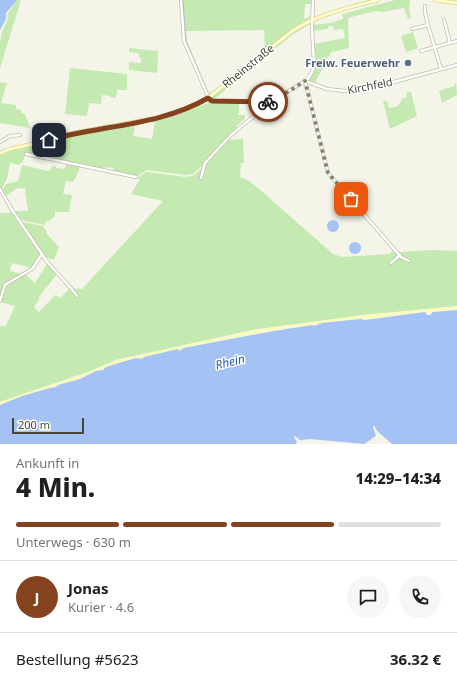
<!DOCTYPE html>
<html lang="de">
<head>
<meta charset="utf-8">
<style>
  :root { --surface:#fff; --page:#f6f6f6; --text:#202124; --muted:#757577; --line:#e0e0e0; --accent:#84421e }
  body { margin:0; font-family:"Noto Sans",sans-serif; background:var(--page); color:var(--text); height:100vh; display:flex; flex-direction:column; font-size:15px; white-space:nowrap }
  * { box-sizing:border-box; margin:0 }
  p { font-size:13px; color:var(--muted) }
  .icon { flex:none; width:22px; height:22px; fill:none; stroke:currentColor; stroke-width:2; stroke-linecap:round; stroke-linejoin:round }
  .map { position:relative; height:444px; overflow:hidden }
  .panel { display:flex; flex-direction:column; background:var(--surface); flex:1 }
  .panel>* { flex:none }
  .scale { position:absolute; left:12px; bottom:10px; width:72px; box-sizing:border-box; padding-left:4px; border:2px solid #494637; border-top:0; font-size:11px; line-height:14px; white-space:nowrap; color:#494637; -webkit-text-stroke:3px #fff; paint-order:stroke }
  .pin { position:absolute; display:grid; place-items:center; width:34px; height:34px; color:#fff; margin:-17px; border-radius:8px; box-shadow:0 2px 6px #0006 }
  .courier { position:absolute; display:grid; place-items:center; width:40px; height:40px; margin:-20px; border:3px solid #84421e; border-radius:50%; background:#fff; color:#222; box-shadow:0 1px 5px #0007 }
  .summary em { font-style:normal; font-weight:800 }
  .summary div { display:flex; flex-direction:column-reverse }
  .summary { display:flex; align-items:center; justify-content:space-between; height:68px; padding:0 16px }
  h1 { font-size:26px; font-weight:800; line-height:30px }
  .bar { display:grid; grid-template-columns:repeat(4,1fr); gap:6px 4px; align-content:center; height:48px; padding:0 16px }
  .bar i { height:5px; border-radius:3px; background:var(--line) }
  .bar .active { background:var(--accent) }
  .bar p { grid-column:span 4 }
  .line { display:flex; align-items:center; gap:10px; padding:0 16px; border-top:1px solid var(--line) }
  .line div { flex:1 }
  .round { display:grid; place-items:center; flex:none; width:42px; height:42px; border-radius:21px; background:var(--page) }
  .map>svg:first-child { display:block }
  .green { fill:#c4eab1; fill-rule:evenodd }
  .sand { fill:#fafac5 }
  .water { fill:#a4c2f3 }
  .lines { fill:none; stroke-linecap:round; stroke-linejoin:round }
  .stream { stroke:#a4c2f3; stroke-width:1 }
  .street-casing { stroke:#c1beab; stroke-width:4 }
  .secondary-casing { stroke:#d6d398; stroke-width:4.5 }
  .street { stroke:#fff; stroke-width:2.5 }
  .secondary { stroke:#fffdc9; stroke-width:3 }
  .done { stroke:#858375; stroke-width:4; stroke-dasharray:0 7.2 }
  .route { stroke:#84421e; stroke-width:5 }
  .service-dot { fill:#5c6f8a; stroke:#fff; stroke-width:1.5 }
  .labels { text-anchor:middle; stroke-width:3; stroke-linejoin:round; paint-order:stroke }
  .service-label { font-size:11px; font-weight:bold; fill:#4e5e75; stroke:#fff; text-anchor:end }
  .street-label { font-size:11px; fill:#494637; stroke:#fff }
  .water-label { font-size:12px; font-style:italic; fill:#2c60ba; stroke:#fff }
</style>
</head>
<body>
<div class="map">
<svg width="457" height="444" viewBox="0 0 457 444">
  <rect width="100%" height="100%" fill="#f5f4e9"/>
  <g class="green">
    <path d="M17 0H21L0 68V42L2 32 8 18 7 15 10 10Z"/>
    <path d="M182 0H312V4H305L304 19 311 16 310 18 293 28 212 93 206 91 186 41ZM264 30 265 50 212 92 208 91 187 41 186 31Z"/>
    <path d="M395 0H410L409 9 411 18 408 19 404 8 382 12 375 11 348 18 349 48 331 52 315 83 308 81C318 68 316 60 314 44L345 38 343 29 334 30 333 26H329L328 29 313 31V25L331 23 343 19 342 14Z"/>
    <path d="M310 22V24L292 35 212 101 210 100V98L290 33Z"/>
    <path d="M413 32 418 48 406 52 401 36Z"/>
    <path d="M129 48 158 51 157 73 129 70V62L141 63V58L139 57V53L129 52Z"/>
    <path d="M70 68 127 74V90H117L116 98 110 97V96L102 95 101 104 89 103 87 116 65 114Z"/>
    <path d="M0 82 7 83 1 103 16 105V109L21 110V113L25 114 30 128 0 123Z"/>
    <path d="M456 82 457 95 442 103 439 91 454 86Z"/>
    <path d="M411 92 417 116 390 129 383 101H387L389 108 398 106 400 102 402 101 401 99 407 97 406 93Z"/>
    <path d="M208 103H239V113H238V115H245V119L236 126 238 128 225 139 205 163 193 174 186 175 147 170 136 177 113 171V168L105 167V169L48 158 44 156 40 147 42 143 70 135 142 122 143 124 135 126 133 136 152 139 155 122 146 123 147 121 155 119V121C174 117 190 110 208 103Z"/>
    <path d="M243 139 244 163H241L240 177 249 181 258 188 333 254 343 257 389 254 393 251 390 247 392 245 399 252 434 250 457 251V306L335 319 253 330 116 360 88 372 0 402V326H6L15 306 0 302 6 285 25 274 35 283 47 264 57 274 39 297 40 298 34 307 39 312 55 295 60 298 70 288 82 289 163 201 131 194 140 179 137 178 146 172 186 177 192 176 197 173 227 140Z"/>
    <path d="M35 145 37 146 40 154 38 156 26 153 22 163H20V165L10 163 7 179 2 188H0V154L9 150Z"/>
    <path d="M67 163 80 166 78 173 73 182 66 181 63 194 72 195 69 212H55V216L49 221H46L45 225 20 220 14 211H28L25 192 26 189 18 188 6 196 2 191 6 184 18 181 22 165 49 171 52 166H56V168L65 169Z"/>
    <path d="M12 211 40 254 32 268 12 263 10 271 22 274 5 284 0 298V213H9Z"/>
    <path d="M23 222 43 226 47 232 46 233 59 247 54 260 45 257 22 223Z"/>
  </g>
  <path class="sand" d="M457 306V310L433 312 431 315V312H427L426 315 425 312 365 320 360 319 322 323 318 326V324H314V326L313 325 288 328 285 330V328L279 329V331H271L223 340V339H220L219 341 183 349V347L179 348V351L142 359V357H138L137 359 122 362 103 370V368L80 379 58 385 57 387 56 385 51 387 52 389 50 388 18 397 14 401 0 405V402L88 372 116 360 253 330 363 315Z"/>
  <g class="water">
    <path d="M0 0H17L6 13V19L0 30Z"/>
    <circle cx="333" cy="226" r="6"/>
    <circle cx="355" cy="248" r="6"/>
    <path d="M457 310V444H392L377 431 374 425 373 427 376 436 364 444 310 439 300 440 295 436 294 437 297 442 296 444H0V405L22 396 50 388 56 387 58 385 80 379 96 371 103 370 106 367 122 362 136 358 142 359 144 357 178 349 179 351 184 348C227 340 269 331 313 325L314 326 322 323 360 319 365 320 425 312 427 315H430L433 312Z"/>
  </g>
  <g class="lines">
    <path class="stream" d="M183 0 186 41 206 89"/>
    <defs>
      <g id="street">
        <path d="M181 0 184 41 210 101 272 102"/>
        <path d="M425 6V12L428 25"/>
        <path d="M444 20 450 43"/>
        <path d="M412 29 428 25 441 69"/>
        <path d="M421 51 457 41"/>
        <path d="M305 81 328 173 401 257 409 261"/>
        <path d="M305 81 327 89 345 91 379 86 457 65"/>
        <path d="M0 142 10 136 20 135"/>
        <path d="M38 143 42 157"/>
        <path d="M26 154 136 177"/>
        <path d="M201 178 205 163 230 136 272 101 307 80 312 72 314 66 312 28 313 0"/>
        <path d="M0 189 12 210 48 263 70 287 77 296"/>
        <path d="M391 263 400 255"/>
        <path d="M0 301 5 285 8 283 32 269 42 254"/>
      </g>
      <g id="secondary">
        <path d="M435 0 457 3"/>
        <path d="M0 153 10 149 38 143 73 133 157 118 191 107 208 98 291 32C317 14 348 8 378 0"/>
      </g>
    </defs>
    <use href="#street" class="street-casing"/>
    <use href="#secondary" class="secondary-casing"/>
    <use href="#street" class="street"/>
    <use href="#secondary" class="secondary"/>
  </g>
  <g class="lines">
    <path class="done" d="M268 102H272L305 81 328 173 351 199"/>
    <path class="route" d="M49 140C102 125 160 126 208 98L212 101 268 102"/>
  </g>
  <circle class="service-dot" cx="408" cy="63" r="4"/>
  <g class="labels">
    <g class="service-label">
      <text x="400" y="67">Freiw. Feuerwehr</text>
    </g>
    <g class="street-label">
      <text transform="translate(248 66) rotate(-39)" y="4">Rheinstraße</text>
      <text transform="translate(370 86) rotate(-11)" y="4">Kirchfeld</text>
    </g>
    <g class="water-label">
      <text transform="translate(230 362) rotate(-14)" y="4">Rhein</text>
    </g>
  </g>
</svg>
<div class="scale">200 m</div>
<div class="pin" style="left:351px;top:199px;background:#ea580c"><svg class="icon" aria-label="bag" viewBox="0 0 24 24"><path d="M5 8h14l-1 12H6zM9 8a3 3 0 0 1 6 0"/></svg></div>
<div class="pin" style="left:49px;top:140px;background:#1f2937"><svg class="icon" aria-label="home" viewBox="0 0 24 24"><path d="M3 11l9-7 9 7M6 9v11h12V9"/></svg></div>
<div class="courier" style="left:268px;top:102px"><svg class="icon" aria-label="bike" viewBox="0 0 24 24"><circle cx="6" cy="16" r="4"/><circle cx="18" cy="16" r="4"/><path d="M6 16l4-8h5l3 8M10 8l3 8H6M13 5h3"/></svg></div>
</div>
<section class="panel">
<div class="summary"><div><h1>4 Min.</h1><p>Ankunft in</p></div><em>14:29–14:34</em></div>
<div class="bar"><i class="active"></i><i class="active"></i><i class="active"></i><i></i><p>Unterwegs · 630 m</p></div>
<div class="line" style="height:72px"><b class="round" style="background:var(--accent);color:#fff">J</b><div><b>Jonas</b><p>Kurier · 4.6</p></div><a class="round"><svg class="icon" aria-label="chat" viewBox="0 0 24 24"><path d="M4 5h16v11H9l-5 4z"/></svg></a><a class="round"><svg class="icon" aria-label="phone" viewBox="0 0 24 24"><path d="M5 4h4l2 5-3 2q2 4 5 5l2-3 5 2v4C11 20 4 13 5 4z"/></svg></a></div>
<div class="line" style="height:52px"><div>Bestellung #5623</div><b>36.32 €</b></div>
</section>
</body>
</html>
